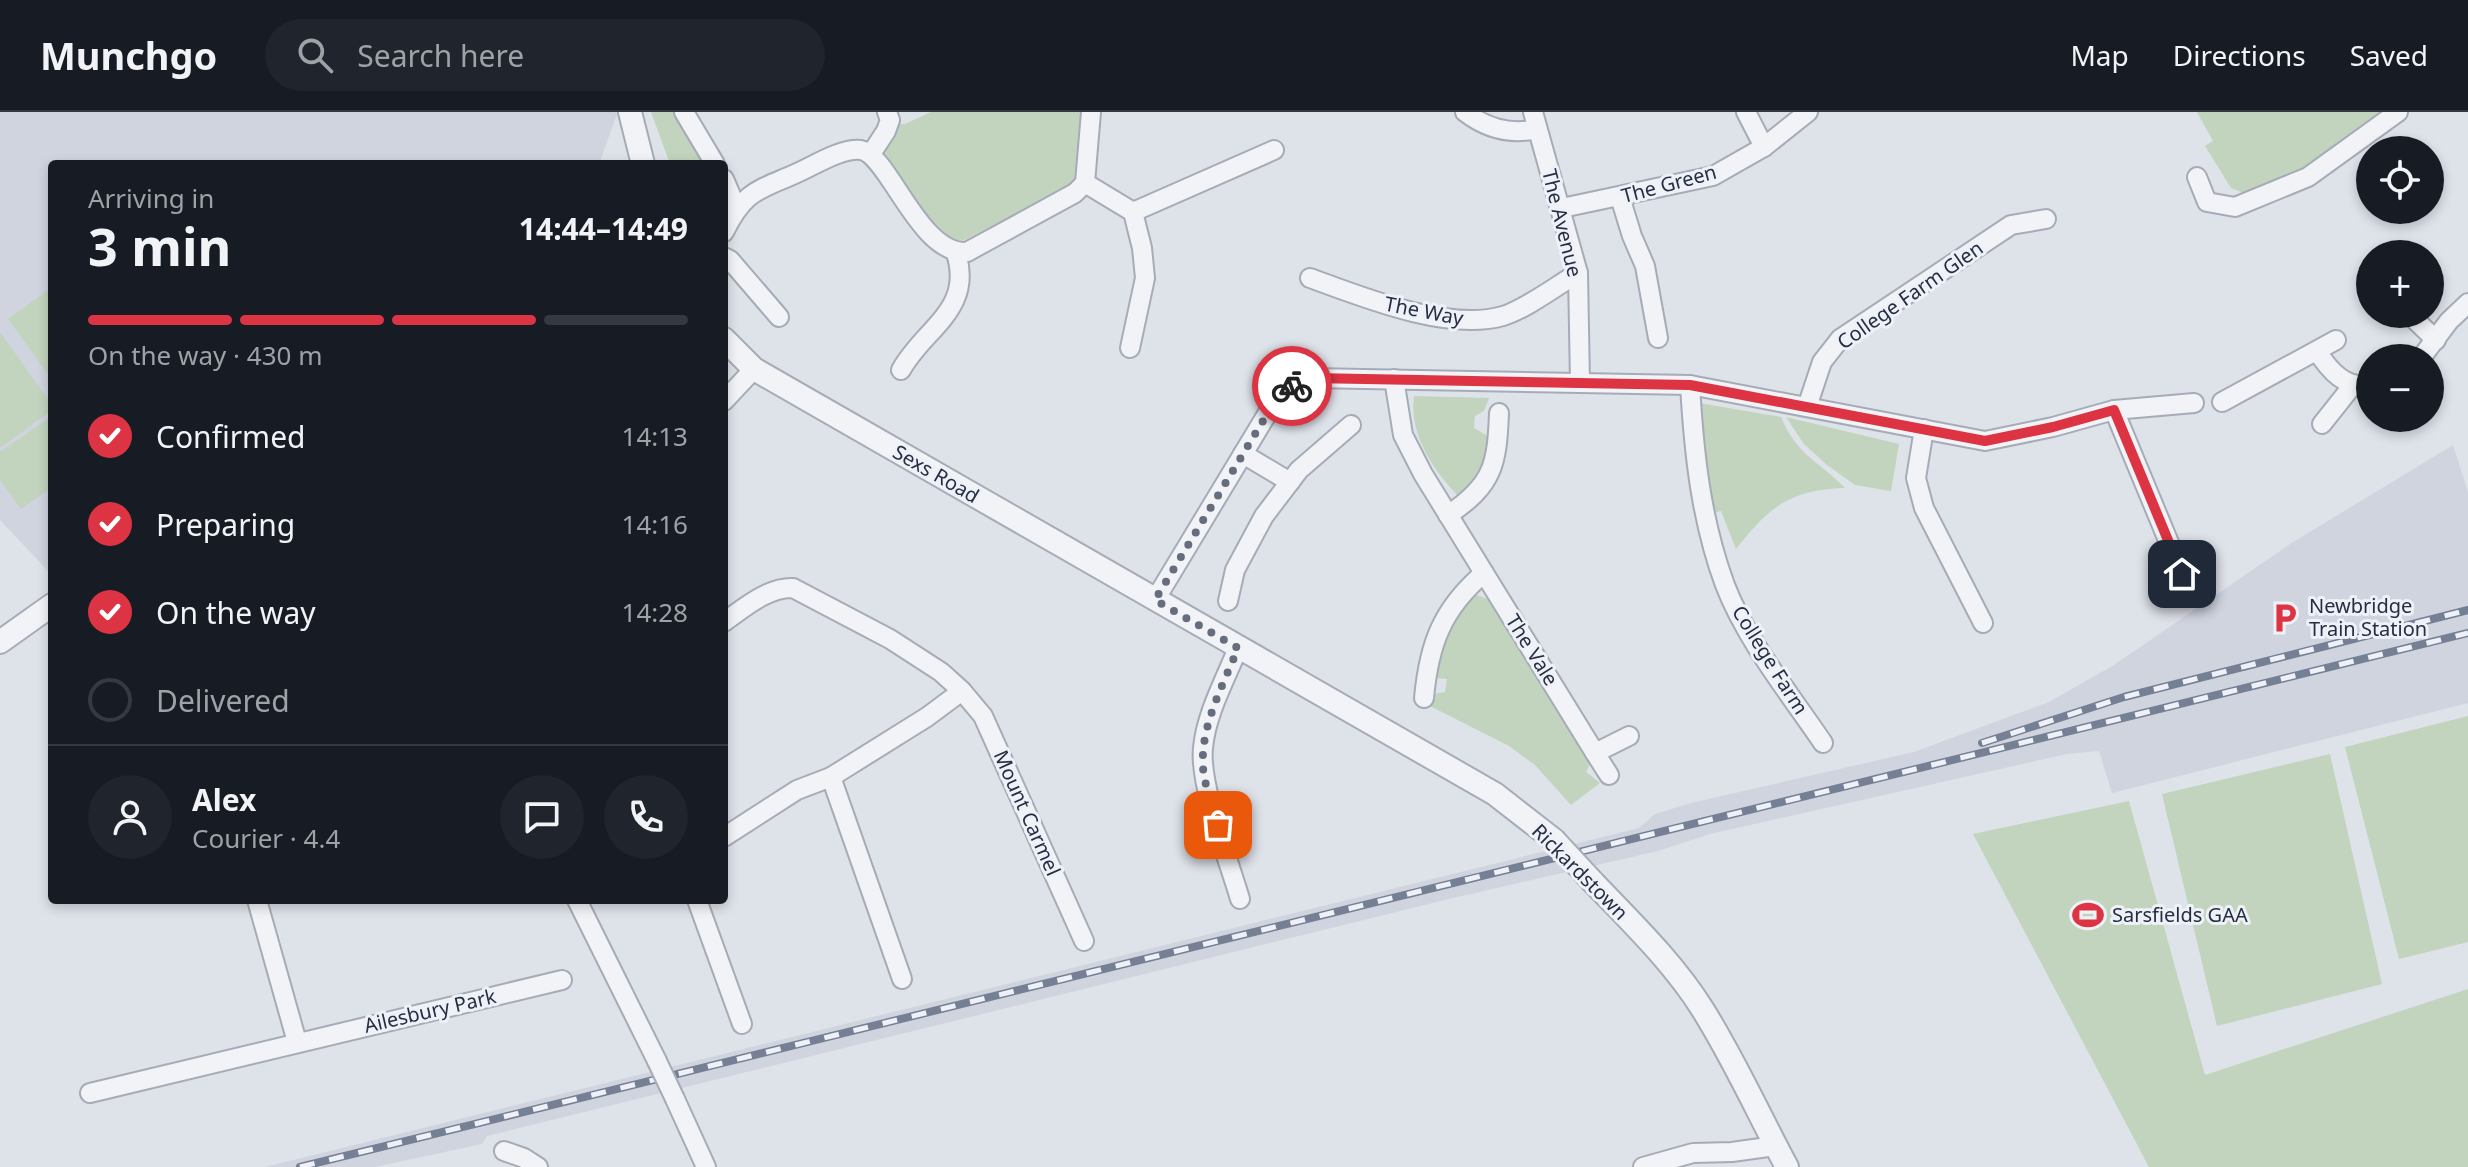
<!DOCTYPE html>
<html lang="en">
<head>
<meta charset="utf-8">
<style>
  :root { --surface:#171b24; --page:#20242c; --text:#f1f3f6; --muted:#9ea1a6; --line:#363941; --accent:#dd3444 }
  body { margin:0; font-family:"Noto Sans",sans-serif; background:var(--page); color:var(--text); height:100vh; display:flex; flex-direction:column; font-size:30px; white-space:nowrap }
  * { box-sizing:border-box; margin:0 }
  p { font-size:26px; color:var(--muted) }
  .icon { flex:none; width:44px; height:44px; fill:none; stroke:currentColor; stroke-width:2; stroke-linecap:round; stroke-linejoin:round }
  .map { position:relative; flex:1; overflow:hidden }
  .side { position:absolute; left:48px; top:48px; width:680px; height:744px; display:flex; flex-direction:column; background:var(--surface); border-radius:8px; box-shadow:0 4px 12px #0003 }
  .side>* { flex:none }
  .fabs { position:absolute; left:2356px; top:24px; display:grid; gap:16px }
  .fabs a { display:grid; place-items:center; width:88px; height:88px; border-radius:50%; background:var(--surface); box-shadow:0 4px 12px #0003; font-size:40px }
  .pin { position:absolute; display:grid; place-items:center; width:68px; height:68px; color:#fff; margin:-34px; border-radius:16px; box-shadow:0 4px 12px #0006 }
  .courier { position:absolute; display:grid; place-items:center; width:80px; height:80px; margin:-40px; border:6px solid #dd3444; border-radius:50%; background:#fff; color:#222; box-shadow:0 2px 10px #0007 }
  .head em { font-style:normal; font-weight:700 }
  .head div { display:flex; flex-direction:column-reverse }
  .head { display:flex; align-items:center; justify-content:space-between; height:136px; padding:0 40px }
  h1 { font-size:52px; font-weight:700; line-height:60px }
  .bar { display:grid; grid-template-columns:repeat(4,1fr); gap:12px 8px; align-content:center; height:96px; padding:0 40px }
  .bar i { height:10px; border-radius:6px; background:var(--line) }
  .bar .current { background:var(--accent) }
  .bar p { grid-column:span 4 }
  .line { display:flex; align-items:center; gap:20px; padding:0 40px; border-top:2px solid var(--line) }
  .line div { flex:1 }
  .round { display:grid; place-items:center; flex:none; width:84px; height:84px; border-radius:42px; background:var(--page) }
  ol { padding:0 40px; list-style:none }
  li { display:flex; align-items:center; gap:24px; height:88px }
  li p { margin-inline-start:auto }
  li .icon { padding:8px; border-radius:50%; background:var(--accent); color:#fff; stroke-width:4 }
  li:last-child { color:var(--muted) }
  li i { width:44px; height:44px; border:4px solid var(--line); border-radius:50% }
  header { display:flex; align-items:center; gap:48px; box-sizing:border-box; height:112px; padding:0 40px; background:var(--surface); border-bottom:2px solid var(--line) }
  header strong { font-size:38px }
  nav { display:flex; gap:44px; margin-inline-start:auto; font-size:28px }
  .search { width:560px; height:72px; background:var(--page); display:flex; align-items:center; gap:20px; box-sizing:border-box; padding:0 28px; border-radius:44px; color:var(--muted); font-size:30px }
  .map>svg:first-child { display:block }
  .built { fill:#d0d4df }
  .green { fill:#c2d4be }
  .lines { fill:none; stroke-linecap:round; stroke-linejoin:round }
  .minor-casing { stroke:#a6acb7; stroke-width:22 }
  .tertiary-casing { stroke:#a6acb7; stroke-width:26 }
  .minor { stroke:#f1f3f7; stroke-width:18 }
  .tertiary { stroke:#f1f3f7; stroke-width:22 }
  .rail-casing { stroke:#768095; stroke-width:8 }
  .rail { stroke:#eef1f7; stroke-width:5; stroke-dasharray:15; stroke-linecap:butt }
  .minor-bridge-casing { stroke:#a6acb7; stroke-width:22; stroke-linecap:butt }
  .tertiary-bridge-casing { stroke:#a6acb7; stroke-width:26; stroke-linecap:butt }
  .minor-bridge { stroke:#f1f3f7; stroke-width:18 }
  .tertiary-bridge { stroke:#f1f3f7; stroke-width:22 }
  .done { stroke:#666d7c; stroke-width:8; stroke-dasharray:0 14.4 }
  .route { stroke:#dd3444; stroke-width:10 }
  .labels { text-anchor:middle; stroke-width:6; stroke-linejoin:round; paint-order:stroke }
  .street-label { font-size:20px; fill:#252e42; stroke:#eef1f7 }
  .poi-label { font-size:20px; fill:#252e42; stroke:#eef1f7; text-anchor:start }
</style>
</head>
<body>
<header>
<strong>Munchgo</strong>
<div class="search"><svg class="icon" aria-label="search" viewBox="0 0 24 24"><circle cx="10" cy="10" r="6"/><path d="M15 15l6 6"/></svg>Search here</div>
<nav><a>Map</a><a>Directions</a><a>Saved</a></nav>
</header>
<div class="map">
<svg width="2468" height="1055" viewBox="0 0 2468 1055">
  <rect width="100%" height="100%" fill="#dee2e9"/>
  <g class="built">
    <path d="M0 0H617V2L599 52H52V460H49L0 408Z"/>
    <path d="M2453 333 2468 380V591L2112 681 2099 639 2067 642 1710 722 1658 739 1453 786 487 1024 482 1032 375 1055H265L1639 716 1655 702 1691 691 1914 640 2049 590 2114 553 2290 432Z"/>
  </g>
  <g class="green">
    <path d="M651 0H673L705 52H670Z"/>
    <path d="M931 0H1084L1079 54 1075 66 1066 75 959 131 940 124 881 47 896 12H905Z"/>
    <path d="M2197 0H2383L2381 5 2277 72 2246 82 2231 76 2205 34 2213 29Z"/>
    <path d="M52 175V268L8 207Z"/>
    <path d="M0 220 52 293V298L0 336Z"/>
    <path d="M1414 284 1489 286 1484 299 1475 304 1474 316 1486 323 1491 335 1489 352 1471 378 1457 383C1432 356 1409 322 1414 284Z"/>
    <path d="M1699 291 1781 305C1798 345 1818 348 1845 376 1790 378 1770 394 1736 437L1721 399 1706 403Z"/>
    <path d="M52 304V375L21 397 0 368V340Z"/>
    <path d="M1786 305 1899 332 1891 379 1855 373 1827 353 1804 332Z"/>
    <path d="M1475 482 1490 488 1591 650 1586 660 1600 671 1571 693 1535 653 1509 634 1428 593 1434 582 1445 580 1447 567 1434 566 1433 543 1467 488Z"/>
    <path d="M2468 604V830L2399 847 2345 635Z"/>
    <path d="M2330 642 2382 872 2217 914 2162 682Z"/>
    <path d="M2129 689 2205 963 2468 877V1055H2149L1973 722Z"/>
  </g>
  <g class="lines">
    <defs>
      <g id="minor">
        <path d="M684 0 715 52"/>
        <path d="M1465 0C1487 17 1510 23 1537 17"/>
        <path d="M1533 0 1578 161 1580 271"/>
        <path d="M1746 0 1764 35"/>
        <path d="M871 42 886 19 890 8 887 0"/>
        <path d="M2197 65 2207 90 2235 95 2308 65 2398 0"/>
        <path d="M724 67 736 95"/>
        <path d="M1085 71 1091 0"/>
        <path d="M1620 85 1632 124 1645 154 1658 226"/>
        <path d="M1562 96 1713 64 1764 35 1808 0"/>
        <path d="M1133 100 1274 38"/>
        <path d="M724 120C745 78 757 79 797 61 815 53 841 36 861 38 889 43 919 143 967 140L1075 81 1085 71 1133 100 1142 136 1145 166 1130 236"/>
        <path d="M724 145 730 148 779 205"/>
        <path d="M1310 166C1362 185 1448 220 1503 204 1524 198 1558 173 1578 161"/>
        <path d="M2409 202 2436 228"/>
        <path d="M2317 239C2329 258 2345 277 2370 273"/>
        <path d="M2421 246 2449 209 2468 191"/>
        <path d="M901 258C924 216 974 198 956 141"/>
        <path d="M1394 267 1403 323 1423 362 1595 641 1629 624"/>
        <path d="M1690 273C1694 342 1701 408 1725 473 1746 528 1790 582 1823 631"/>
        <path d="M724 289 754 257"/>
        <path d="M2222 290 2336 228"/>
        <path d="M1807 295 1822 250 1840 227 2011 113 2046 107"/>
        <path d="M2114 298 2182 462 2192 472"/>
        <path d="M2322 312 2353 273"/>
        <path d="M1924 317 1916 366 1924 396 1983 511"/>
        <path d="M1243 342 1290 370"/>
        <path d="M1448 403C1493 373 1497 353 1499 301"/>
        <path d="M1155 488 1281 279 1311 266 1690 273 1985 329 2053 315 2114 298 2194 291"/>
        <path d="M1228 489 1235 458 1264 404 1299 358 1351 313"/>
        <path d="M724 510C744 496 768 475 793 476L890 527 941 560 962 579 983 604 1084 829"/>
        <path d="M1238 536C1225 568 1206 602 1203 636 1199 673 1229 749 1240 787"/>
        <path d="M1424 586C1429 532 1442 497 1484 461"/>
        <path d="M1595 641 1609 663"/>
        <path d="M831 665 902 867"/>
        <path d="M724 725 797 678 831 665 927 605 962 579"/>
        <path d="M257 788 297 930"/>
        <path d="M577 788 657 949"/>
        <path d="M697 788 742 912"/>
        <path d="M90 981 562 868"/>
        <path d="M675 987 706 1055"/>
        <path d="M504 1039 524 1046 538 1055"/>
        <path d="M1643 1055 1693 1041 1732 1040 1775 1034"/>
      </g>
      <g id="tertiary">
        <path d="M630 0 643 52"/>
        <path d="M724 227 754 257 1495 682 1554 728"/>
        <path d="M0 530 52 493"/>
        <path d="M1592 769C1631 810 1673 850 1703 898 1735 949 1759 1003 1787 1055"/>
      </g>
    </defs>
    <use href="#minor" class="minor-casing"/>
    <use href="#tertiary" class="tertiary-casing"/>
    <use href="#minor" class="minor"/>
    <use href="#tertiary" class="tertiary"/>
    <defs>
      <g id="rail">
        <path d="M1982 631 2124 585 2468 498"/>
        <path d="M300 1055 2468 521"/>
      </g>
    </defs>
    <use href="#rail" class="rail-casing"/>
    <use href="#rail" class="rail"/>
    <defs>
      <path id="minor-bridge" d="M657 949 675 987"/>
      <path id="tertiary-bridge" d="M1554 728 1592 769"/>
    </defs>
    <use href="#minor-bridge" class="minor-bridge-casing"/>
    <use href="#tertiary-bridge" class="tertiary-bridge-casing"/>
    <use href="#minor-bridge" class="minor-bridge"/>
    <use href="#tertiary-bridge" class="tertiary-bridge"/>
  </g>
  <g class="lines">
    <path class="done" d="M1218 713C1214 697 1207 680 1204 664 1197 620 1222 576 1238 536L1155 488 1281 279 1292 274"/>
    <path class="route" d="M1292 274 1311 266 1690 273 1985 329 2053 315 2114 298 2182 462"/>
  </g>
  <defs>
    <symbol id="parking-bare" viewBox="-9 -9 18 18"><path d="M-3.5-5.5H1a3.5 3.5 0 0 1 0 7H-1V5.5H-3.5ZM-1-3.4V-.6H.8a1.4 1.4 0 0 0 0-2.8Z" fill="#dd3444" stroke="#eef1f7" stroke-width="2.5" paint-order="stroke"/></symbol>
    <symbol id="stadium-bare" viewBox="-9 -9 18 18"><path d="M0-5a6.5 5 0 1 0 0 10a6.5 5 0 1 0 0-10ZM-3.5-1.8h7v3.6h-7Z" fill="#dd3444" stroke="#eef1f7" stroke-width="2.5" paint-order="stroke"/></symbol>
  </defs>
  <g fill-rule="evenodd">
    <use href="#parking-bare" x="2263" y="484" width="44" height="44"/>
    <use href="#stadium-bare" x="2066" y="781" width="44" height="44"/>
  </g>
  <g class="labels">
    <g class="street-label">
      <text transform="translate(1669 72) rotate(-15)" y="7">The Green</text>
      <text transform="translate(1562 111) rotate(76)" y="7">The Avenue</text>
      <text transform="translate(1910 183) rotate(-35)" y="7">College Farm Glen</text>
      <text transform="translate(1424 199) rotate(11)" y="7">The Way</text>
      <text transform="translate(936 362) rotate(30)" y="7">Sexs Road</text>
      <text transform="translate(1532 538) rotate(58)" y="7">The Vale</text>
      <text transform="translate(1770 548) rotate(58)" y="7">College Farm</text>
      <text transform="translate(1027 701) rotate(66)" y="7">Mount Carmel</text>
      <text transform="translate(1580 760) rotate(45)" y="7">Rickardstown</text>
      <text transform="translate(430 899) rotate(-13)" y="7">Ailesbury Park</text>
    </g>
    <g class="poi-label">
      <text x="2309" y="501">Newbridge<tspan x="2309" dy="23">Train Station</tspan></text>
      <text x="2112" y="810">Sarsfields GAA</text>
    </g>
  </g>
</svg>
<div class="fabs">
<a><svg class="icon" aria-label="locate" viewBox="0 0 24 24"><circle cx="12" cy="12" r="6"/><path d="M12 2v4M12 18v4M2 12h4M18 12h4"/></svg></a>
<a>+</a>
<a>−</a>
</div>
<div class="pin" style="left:1218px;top:713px;background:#ea580c"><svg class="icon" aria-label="bag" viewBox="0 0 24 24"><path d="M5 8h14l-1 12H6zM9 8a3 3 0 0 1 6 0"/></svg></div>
<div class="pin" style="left:2182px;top:462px;background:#1f2937"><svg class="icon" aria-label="home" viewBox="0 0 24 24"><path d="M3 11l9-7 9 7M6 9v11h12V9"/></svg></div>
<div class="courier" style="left:1292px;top:274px"><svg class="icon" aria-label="bike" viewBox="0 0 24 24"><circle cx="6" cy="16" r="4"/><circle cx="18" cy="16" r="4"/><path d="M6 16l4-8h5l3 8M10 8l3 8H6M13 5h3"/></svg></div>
<section class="side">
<div class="head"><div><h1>3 min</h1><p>Arriving in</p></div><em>14:44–14:49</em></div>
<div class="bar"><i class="current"></i><i class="current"></i><i class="current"></i><i></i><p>On the way · 430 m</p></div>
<ol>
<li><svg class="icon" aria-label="check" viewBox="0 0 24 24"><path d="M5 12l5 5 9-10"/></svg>Confirmed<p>14:13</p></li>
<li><svg class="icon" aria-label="check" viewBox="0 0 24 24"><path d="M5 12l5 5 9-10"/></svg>Preparing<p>14:16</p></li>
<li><svg class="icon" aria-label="check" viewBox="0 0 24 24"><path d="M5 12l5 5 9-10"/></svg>On the way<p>14:28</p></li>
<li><i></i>Delivered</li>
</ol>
<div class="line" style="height:144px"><a class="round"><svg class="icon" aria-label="person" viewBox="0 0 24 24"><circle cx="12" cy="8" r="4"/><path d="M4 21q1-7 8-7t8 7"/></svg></a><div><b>Alex</b><p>Courier · 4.4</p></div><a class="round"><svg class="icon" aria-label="chat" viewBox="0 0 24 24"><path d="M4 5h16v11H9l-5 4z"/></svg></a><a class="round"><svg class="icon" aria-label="phone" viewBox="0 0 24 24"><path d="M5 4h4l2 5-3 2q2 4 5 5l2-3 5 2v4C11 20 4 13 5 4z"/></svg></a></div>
</section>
</div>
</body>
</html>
